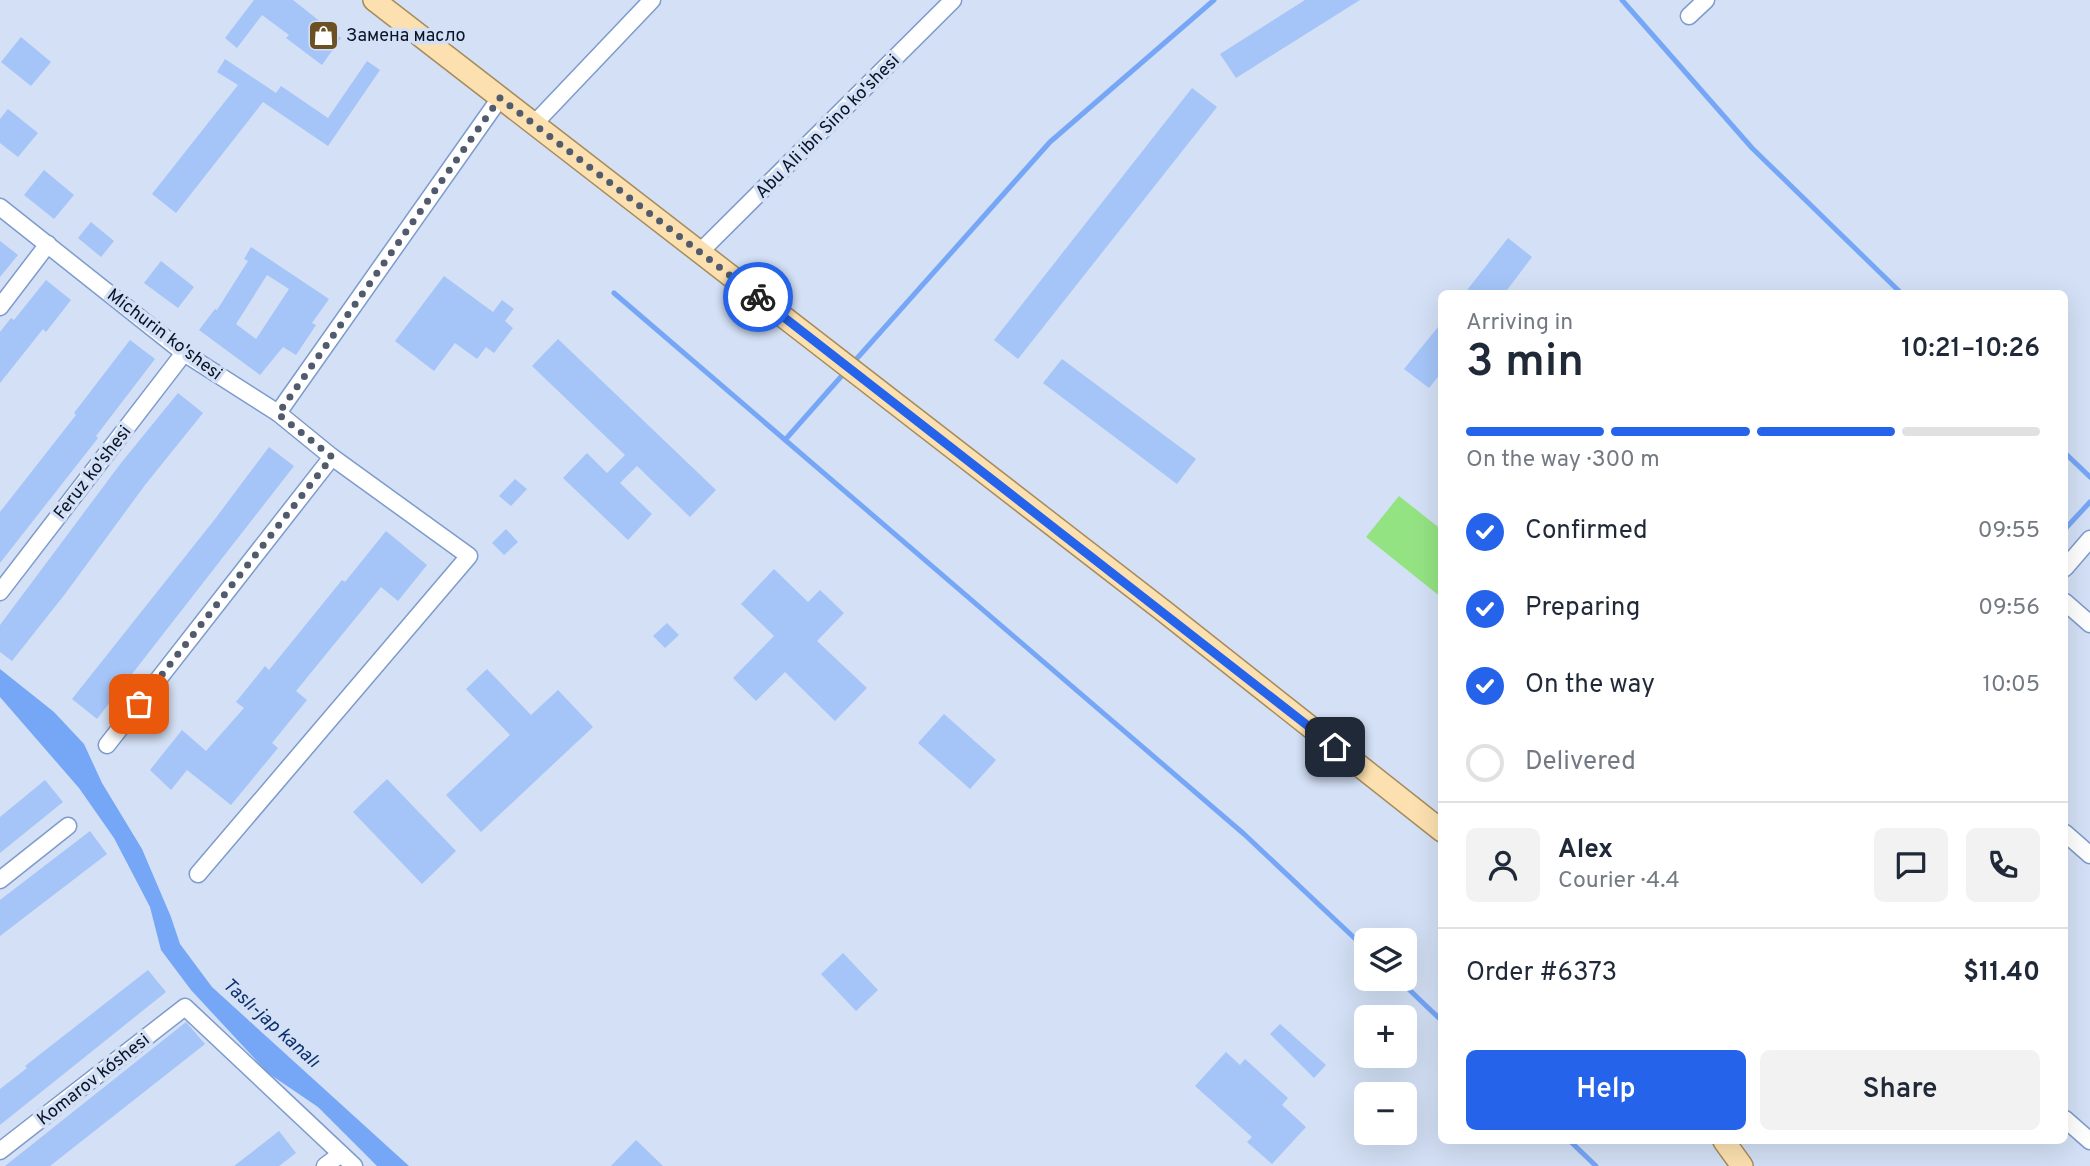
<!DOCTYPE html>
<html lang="en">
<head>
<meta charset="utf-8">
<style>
  :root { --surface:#fff; --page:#f2f2f3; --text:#1f2937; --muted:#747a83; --line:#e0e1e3; --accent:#2563eb }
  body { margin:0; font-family:Overpass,sans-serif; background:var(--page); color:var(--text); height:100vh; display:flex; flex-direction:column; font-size:26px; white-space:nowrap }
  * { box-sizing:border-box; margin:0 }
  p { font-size:23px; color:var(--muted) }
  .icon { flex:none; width:38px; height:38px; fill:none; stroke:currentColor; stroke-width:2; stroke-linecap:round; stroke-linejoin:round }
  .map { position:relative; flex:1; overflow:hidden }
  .panel { position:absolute; left:1438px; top:290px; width:630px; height:854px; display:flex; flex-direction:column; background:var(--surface); border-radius:10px; box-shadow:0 7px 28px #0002 }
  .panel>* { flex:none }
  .controls { position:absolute; left:1354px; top:928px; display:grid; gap:14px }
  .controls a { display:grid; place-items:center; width:63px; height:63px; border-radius:10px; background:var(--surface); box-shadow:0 7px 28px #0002; font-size:35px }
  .pin { position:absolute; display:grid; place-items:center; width:60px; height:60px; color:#fff; margin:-30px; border-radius:14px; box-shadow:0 4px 10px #0006 }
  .courier { position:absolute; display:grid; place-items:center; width:70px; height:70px; margin:-35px; border:5px solid #2563eb; border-radius:50%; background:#fff; color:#222; box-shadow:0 2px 9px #0007 }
  .head em { font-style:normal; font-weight:600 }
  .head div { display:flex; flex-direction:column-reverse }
  .head { display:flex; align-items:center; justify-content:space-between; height:119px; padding:0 28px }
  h1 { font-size:46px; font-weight:600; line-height:52px }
  .bar { display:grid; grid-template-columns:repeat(4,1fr); gap:10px 7px; align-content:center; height:84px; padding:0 28px }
  .bar i { height:9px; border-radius:5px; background:var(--line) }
  .bar .selected { background:var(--accent) }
  .bar p { grid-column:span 4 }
  .line { display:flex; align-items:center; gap:18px; padding:0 28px; border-top:2px solid var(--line) }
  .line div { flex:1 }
  .round { display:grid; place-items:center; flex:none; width:74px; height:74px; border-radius:10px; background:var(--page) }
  ol { padding:0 28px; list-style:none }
  li { display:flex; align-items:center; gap:21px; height:77px }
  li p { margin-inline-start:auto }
  li .icon { padding:7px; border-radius:50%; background:var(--accent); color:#fff; stroke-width:4 }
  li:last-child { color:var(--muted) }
  li i { width:38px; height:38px; border:4px solid var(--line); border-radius:50% }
  .action { display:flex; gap:14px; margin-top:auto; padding:14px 28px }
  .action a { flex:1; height:80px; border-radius:10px; background:var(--accent); color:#fff; font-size:28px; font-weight:600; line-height:80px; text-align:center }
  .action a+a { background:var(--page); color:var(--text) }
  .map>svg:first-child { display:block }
  .green { fill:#94e383 }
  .water { fill:#76a6f6 }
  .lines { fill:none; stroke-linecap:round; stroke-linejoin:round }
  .stream { stroke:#76a6f6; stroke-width:5 }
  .building { fill:#a5c5f8; fill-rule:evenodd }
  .minor-casing { stroke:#7d9bcc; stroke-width:19 }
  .major-casing { stroke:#a68b5c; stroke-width:24 }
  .minor { stroke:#fff; stroke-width:16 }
  .major { stroke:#fce0af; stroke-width:21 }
  .done { stroke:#505b6e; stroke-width:7; stroke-dasharray:0 12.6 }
  .route { stroke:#2563eb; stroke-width:9 }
  .labels { text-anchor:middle; stroke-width:7; stroke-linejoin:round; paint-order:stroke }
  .poi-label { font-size:18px; fill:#091426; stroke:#d3e0f5; text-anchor:start }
  .street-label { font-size:18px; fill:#091426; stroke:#d3e0f5 }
  .water-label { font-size:19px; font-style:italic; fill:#0b306d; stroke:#d3e0f5 }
</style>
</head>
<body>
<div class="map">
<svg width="2090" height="1166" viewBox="0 0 2090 1166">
  <rect width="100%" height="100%" fill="#d3e0f5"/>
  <path class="green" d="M1399 496 1442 530V598L1366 537Z"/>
  <path class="water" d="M0 669 54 712 84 744 102 783 142 849 171 917 180 944 212 987 409 1166H377L318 1107 268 1073 191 990 161 950 150 907 114 838 79 788 0 697Z"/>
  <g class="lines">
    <g class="stream">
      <path d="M1622 0 1752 148 1902 294"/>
      <path d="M614 293 1244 834 1364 947"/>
      <path d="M852 364 1050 142 1214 0"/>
      <path d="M785 440 846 371"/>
      <path d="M2065 453 2090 477"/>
      <path d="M2065 529 2090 502"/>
      <path d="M1397 978 1442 1021"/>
      <path d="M1570 1141 1596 1166"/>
    </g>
  </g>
  <g class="building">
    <path d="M254 0H293L341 38 322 65 286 38 289 35 262 15 237 48 225 38Z"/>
    <path d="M1305 0H1360L1236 78 1220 54Z"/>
    <path d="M21 37 51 62 31 86 1 62Z"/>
    <path d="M225 59 276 93 281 86 328 118 367 61 380 70 328 146 263 102 176 213 152 194 238 85 217 72Z"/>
    <path d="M1192 88 1217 107 1018 359 994 340Z"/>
    <path d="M8 109 38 133 18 157 0 143V119Z"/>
    <path d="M44 170 74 195 54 219 24 195Z"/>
    <path d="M91 222 114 241 101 257 78 238Z"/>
    <path d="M1508 238 1532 257 1504 294H1464Z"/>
    <path d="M0 241 18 255 0 277Z"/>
    <path d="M251 247 329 299 312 323 316 325 296 355 283 347 260 375 199 330 215 309 217 310 248 261 244 259ZM267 275 289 289 256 339 236 324Z"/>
    <path d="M161 261 194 287 178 308 144 283Z"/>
    <path d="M444 276 493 312 502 300 514 309 505 321 513 328 494 353 486 347 477 359 455 343 434 371 395 341Z"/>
    <path d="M46 280 71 300 46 332 43 329 0 383V332L11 318 14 320Z"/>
    <path d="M1442 322V372L1429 388 1404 369Z"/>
    <path d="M558 339 716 490 690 517 637 466 620 483 652 514 628 540 563 478 587 453 607 473 625 455 532 366Z"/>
    <path d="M130 340 155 359 96 436 98 438 0 563V512L76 415 74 413Z"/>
    <path d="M1062 359 1196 459 1177 484 1043 383Z"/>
    <path d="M178 393 203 413 145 485 65 594 12 661 0 652V625L121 463Z"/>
    <path d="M269 447 294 466 97 719 72 699 215 519Z"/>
    <path d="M515 479 527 489 511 506 499 496Z"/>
    <path d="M506 529 518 542 504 555 492 543Z"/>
    <path d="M386 531 427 565 398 601 381 587 336 642 296 691 307 700 272 743 278 748 231 805 187 770 171 790 150 770 182 730 206 751 244 708 236 702 265 666 269 670 342 580 345 582Z"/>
    <path d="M774 569 808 602 820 590 844 613 817 641 867 688 835 721 785 672 756 701 733 678 774 636 741 604Z"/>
    <path d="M667 623 679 635 665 648 653 636Z"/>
    <path d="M487 669 531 715 558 690 593 727 481 832 446 795 510 735 466 689Z"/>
    <path d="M944 714 996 760 970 789 918 743Z"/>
    <path d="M387 779 456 851 422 884 353 812Z"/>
    <path d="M45 780 63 802 0 853V817Z"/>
    <path d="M90 831 107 854 0 936V900Z"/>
    <path d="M843 953 878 990 856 1011 821 974Z"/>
    <path d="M148 970 166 992 0 1125V1089L27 1068 25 1066Z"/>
    <path d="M186 1022 205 1044 172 1070 50 1166H5Z"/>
    <path d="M1280 1024 1326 1065 1314 1078 1270 1034Z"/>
    <path d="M1226 1052 1240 1065 1245 1059 1288 1098 1282 1105 1306 1127 1272 1164 1247 1142 1252 1137 1195 1086Z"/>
    <path d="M279 1131 296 1153 279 1166H234Z"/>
    <path d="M636 1140 663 1166H611Z"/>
  </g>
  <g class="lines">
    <defs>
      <g id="minor">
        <path d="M1689 16 1706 0"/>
        <path d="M534 124 652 0"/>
        <path d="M0 207 184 353 278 413 332 457 469 556 198 874"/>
        <path d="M700 252 953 0"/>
        <path d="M0 307 48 244"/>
        <path d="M278 413 500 98"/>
        <path d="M2065 568 2090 539"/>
        <path d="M0 592 184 353"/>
        <path d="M2065 602 2090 624"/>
        <path d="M107 745 332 457"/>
        <path d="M2065 833 2090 855"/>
        <path d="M0 880 68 826"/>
        <path d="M2065 1119 2090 1141"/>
        <path d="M0 1151 185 1007 354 1166"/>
        <path d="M325 1166 341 1154"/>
      </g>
      <g id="major">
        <path d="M374 0 1165 612 1442 831"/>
        <path d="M1724 1141 1742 1166"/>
      </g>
    </defs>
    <use href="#minor" class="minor-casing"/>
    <use href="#major" class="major-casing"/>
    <use href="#minor" class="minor"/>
    <use href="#major" class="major"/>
  </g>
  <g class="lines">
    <path class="done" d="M139 704 332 457 278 414 500 98 758 297"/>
    <path class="route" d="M758 297 1335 747"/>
  </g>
  <defs>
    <symbol id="shop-square" viewBox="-11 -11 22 22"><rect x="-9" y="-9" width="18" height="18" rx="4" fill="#6b5123" stroke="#d3e0f5"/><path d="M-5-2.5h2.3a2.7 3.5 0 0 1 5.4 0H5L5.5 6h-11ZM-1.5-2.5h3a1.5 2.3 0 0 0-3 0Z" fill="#fff"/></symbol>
  </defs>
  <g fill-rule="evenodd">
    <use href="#shop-square" x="306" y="18" width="35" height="35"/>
  </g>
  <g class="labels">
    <g class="poi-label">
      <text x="346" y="41">Замена масло</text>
    </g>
    <g class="street-label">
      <text transform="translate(827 126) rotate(-45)" y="6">Abu Ali ibn Sino ko'shesi</text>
      <text transform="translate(165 334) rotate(37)" y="6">Michurin ko'shesi</text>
      <text transform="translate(92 472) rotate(-52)" y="6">Feruz ko'shesi</text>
      <text transform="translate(93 1079) rotate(-38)" y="6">Komarov kóshesi</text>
    </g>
    <g class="water-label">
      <text transform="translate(272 1022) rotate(42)" y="7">Taslı-jap kanalı</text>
    </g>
  </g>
</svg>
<div class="controls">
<a><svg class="icon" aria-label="layers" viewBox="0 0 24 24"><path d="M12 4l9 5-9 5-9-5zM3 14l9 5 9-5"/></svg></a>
<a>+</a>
<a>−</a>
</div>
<div class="pin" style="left:139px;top:704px;background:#ea580c"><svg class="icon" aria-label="bag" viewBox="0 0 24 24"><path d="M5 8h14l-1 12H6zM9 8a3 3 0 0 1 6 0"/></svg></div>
<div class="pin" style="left:1335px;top:747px;background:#1f2937"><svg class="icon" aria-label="home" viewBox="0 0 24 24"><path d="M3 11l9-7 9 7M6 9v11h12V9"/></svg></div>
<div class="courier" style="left:758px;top:297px"><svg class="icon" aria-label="bike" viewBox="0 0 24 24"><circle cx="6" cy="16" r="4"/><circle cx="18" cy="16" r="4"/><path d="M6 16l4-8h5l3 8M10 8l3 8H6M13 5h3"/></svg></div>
<section class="panel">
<div class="head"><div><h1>3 min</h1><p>Arriving in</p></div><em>10:21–10:26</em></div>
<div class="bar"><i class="selected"></i><i class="selected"></i><i class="selected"></i><i></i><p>On the way · 300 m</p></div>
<ol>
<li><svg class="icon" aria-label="check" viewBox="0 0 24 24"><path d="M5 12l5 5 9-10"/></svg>Confirmed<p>09:55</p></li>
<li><svg class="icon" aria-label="check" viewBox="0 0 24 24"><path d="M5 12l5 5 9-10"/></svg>Preparing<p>09:56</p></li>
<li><svg class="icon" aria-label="check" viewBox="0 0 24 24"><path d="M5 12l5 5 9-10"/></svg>On the way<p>10:05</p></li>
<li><i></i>Delivered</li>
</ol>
<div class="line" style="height:126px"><a class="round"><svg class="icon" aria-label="person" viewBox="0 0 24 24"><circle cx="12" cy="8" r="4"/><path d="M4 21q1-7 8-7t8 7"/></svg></a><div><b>Alex</b><p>Courier · 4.4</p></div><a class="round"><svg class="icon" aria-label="chat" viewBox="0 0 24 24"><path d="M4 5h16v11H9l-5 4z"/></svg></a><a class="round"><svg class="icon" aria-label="phone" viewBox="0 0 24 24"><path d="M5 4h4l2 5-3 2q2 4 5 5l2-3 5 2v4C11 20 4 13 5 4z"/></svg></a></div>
<div class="line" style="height:91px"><div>Order #6373</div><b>$11.40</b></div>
<div class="action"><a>Help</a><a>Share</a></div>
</section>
</div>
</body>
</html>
